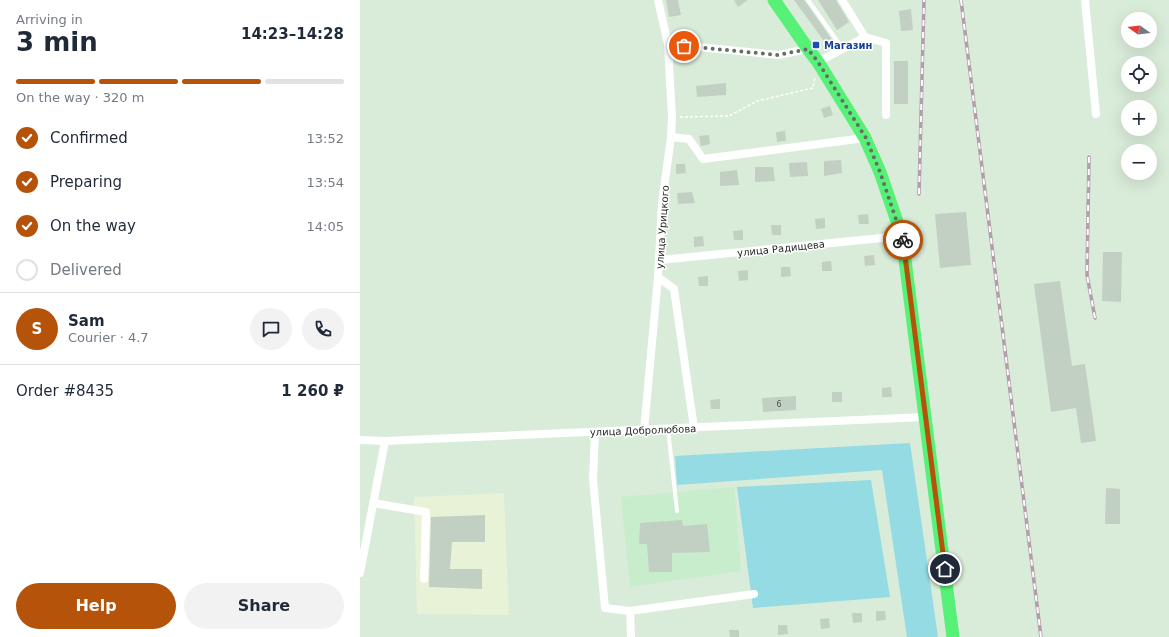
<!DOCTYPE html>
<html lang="en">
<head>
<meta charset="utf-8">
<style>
  :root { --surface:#fff; --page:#f2f2f3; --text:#1f2937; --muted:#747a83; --line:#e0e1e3; --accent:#b45309 }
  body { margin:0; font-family:"DejaVu Sans",sans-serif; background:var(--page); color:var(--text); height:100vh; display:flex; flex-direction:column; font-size:15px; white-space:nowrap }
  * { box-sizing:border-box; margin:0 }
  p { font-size:13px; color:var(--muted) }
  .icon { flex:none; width:22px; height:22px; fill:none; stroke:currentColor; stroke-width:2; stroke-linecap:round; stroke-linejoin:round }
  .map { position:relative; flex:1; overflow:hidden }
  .sheet { display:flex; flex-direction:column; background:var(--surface); width:360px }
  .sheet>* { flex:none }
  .needle { width:26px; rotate:284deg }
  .controls { position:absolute; left:761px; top:12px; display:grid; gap:8px }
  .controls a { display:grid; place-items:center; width:36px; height:36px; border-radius:50%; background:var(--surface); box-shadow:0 4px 16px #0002; font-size:20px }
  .pin { position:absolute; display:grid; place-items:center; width:34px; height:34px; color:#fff; margin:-17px; border:2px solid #fff; border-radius:50%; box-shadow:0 1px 4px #0007 }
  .courier { position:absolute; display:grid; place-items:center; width:40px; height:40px; margin:-20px; border:3px solid #b45309; border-radius:50%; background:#fff; color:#222; box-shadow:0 1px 5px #0007 }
  .summary em { font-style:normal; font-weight:800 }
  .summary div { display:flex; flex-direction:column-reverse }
  .summary { display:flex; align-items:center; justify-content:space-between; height:68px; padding:0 16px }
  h1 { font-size:26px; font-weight:800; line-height:30px }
  .bar { display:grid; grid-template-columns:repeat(4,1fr); gap:6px 4px; align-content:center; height:48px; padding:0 16px }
  .bar i { height:5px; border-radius:3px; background:var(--line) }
  .bar .active { background:var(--accent) }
  .bar p { grid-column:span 4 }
  .line { display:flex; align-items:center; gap:10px; padding:0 16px; border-top:1px solid var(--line) }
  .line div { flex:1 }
  .round { display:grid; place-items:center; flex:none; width:42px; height:42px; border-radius:21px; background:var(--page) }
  ol { padding:0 16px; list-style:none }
  li { display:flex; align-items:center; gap:12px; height:44px }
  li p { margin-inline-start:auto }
  li .icon { padding:4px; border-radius:50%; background:var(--accent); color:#fff; stroke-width:4 }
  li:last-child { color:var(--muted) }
  li i { width:22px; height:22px; border:2px solid var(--line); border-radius:50% }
  .primary-button { display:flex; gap:8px; margin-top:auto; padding:8px 16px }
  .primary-button a { flex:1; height:46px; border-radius:24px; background:var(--accent); color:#fff; font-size:16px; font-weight:800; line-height:46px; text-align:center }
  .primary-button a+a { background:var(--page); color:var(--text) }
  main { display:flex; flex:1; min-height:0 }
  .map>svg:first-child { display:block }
  .education { fill:#c8edcc }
  .medical { fill:#e7f2d6 }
  .green { fill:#94dbe3 }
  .building { fill:#c2d0c3 }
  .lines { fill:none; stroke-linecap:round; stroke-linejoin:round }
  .path { stroke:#fff; stroke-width:1.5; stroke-dasharray:3 2; stroke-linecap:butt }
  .service { stroke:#fff; stroke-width:4 }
  .minor { stroke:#fff; stroke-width:8 }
  .primary { stroke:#57f177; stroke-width:13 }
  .rail-casing { stroke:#b39cac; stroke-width:3.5 }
  .rail { stroke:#fff; stroke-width:2; stroke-dasharray:6; stroke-linecap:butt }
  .done { stroke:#666c66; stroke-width:4; stroke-dasharray:0 7.2 }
  .route { stroke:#b45309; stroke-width:5 }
  .transit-dot { fill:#1a4fb4; stroke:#fff; stroke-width:1.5 }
  .labels { text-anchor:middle; stroke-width:3; stroke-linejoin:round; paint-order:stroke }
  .number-label { font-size:8px; fill:#4e524f }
  .transit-label { font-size:10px; font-weight:bold; fill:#164399; stroke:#fff; text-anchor:start }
  .street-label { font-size:10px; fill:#282828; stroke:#fff }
</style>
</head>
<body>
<main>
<section class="sheet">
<div class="summary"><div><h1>3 min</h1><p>Arriving in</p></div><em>14:23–14:28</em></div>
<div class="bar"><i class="active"></i><i class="active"></i><i class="active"></i><i></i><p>On the way · 320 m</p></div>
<ol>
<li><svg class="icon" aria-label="check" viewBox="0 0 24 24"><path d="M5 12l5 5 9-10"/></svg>Confirmed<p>13:52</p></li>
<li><svg class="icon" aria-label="check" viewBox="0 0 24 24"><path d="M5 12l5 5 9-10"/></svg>Preparing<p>13:54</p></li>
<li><svg class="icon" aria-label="check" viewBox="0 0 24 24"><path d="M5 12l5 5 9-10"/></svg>On the way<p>14:05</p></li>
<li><i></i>Delivered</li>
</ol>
<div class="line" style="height:72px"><b class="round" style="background:var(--accent);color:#fff">S</b><div><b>Sam</b><p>Courier · 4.7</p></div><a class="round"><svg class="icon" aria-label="chat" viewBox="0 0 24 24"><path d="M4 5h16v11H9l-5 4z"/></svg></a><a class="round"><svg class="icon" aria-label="phone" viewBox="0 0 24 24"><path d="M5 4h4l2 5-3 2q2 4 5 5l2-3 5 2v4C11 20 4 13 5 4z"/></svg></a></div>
<div class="line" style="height:52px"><div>Order #8435</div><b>1 260 ₽</b></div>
<div class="primary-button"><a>Help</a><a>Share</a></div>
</section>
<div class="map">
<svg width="809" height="637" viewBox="0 0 809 637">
  <rect width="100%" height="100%" fill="#d9ebd9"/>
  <path class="education" d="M374 487 381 571 270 587 261 497Z"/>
  <path class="medical" d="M144 493 149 615 57 614 54 497Z"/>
  <g class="green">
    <path d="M550 443 578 637H547L522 470 317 485 315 456Z"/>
    <path d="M511 480 530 597 393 608 377 487Z"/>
  </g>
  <g class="building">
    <path d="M306 0H318L321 15 309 17Z"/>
    <path d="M374 0H388L378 7Z"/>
    <path d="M434 0H444L473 41 467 45Z"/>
    <path d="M458 0H476L489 22 477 30Z"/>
    <path d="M551 9 553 30 541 31 539 11Z"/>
    <rect x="534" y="61" width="14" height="43"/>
    <path d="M366 83V95L337 97 336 86Z"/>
    <path d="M470 106 473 115 464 118 461 109Z"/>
    <path d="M425 131 426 141 417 142 416 132Z"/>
    <path d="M349 135 350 144 341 146 339 136Z"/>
    <path d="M481 160 482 173 464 176V161Z"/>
    <path d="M447 162 448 176 430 177 429 163Z"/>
    <path d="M316 164H325L326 173 316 174Z"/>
    <path d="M395 167H413L415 181 395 182Z"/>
    <path d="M377 170 379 185 360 186V172Z"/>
    <path d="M332 192 335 203 318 204 317 193Z"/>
    <path d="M606 212 611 265 580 268 575 214Z"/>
    <path d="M508 214 509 224H499L498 215Z"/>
    <path d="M465 218V228L456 229 455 219Z"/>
    <path d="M411 225H421V235H412Z"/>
    <path d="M383 230V240H374L373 231Z"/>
    <path d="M343 236 344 246 334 247V237Z"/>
    <path d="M743 252H762L761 302 742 301Z"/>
    <path d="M514 255 515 265 505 266 504 256Z"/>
    <path d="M471 261 472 271H462V262Z"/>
    <path d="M421 267H430L431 276 421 277Z"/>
    <path d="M388 270V280L379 281 378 271Z"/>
    <path d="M348 276V286H339L338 277Z"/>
    <path d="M700 281 712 366 725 364 736 441 721 443 716 408 691 412 674 284Z"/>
    <path d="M531 387 532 397H522V388Z"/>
    <rect x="472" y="392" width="10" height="10"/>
    <path d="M436 396V410L403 412 402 398Z"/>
    <path d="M360 399V409H351L350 400Z"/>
    <path d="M746 488 760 489V524H745Z"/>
    <path d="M125 515V542H92L90 569H122V589L69 587 71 517Z"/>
    <path d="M322 520 323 526 347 524 350 552 312 553V572H289L287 544H279L280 523Z"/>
    <path d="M516 611H525L526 620 516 621Z"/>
    <path d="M492 613H502V622L493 623Z"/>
    <path d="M469 618 470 628 461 629 460 619Z"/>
    <path d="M418 625H427L428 634 418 635Z"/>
    <path d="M369 630H379V637H370Z"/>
  </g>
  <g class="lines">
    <path class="path" d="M320 117 369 116 397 101 453 88 455 77"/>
    <g class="service">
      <path d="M448 0 483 49"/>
      <path d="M308 429 317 511"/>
    </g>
    <g class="minor">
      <path d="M298 0 308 44 312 117 311 137 302 203 298 277 314 289 334 428"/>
      <path d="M482 0 505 37 526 43V115"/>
      <path d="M725 0 736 114"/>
      <path d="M308 44 418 55 448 49"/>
      <path d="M458 62 505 37"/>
      <path d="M311 137 329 139 343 159 505 138"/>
      <path d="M300 260 542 236"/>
      <path d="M284 430 298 277"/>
      <path d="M235 432 233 479 245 608 270 611 271 637"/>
      <path d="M0 440 25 441 565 417"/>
      <path d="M13 503 66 512 64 579"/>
      <path d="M0 573 25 441"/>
      <path d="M270 611 394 594"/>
    </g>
    <path class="primary" d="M414 0 448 49 458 62 505 138 520 172 542 236 593 637"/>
    <defs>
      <g id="rail">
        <path d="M601 0 681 637"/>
        <path d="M729 157 727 275 735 318"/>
        <path d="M559 194 564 0"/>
      </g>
    </defs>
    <use href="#rail" class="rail-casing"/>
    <use href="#rail" class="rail"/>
  </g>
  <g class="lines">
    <path class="done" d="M324 46 418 55 448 49 458 62 506 138 520 172 543 240"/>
    <path class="route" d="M543 240 585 569"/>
  </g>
  <rect class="transit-dot" x="452" y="41" width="8" height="8" rx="2"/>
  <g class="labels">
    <g class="number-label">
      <text x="419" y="407">6</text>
    </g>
    <g class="transit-label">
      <text x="464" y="49">Магазин</text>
    </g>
    <g class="street-label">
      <text transform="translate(302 227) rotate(-86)" y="4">улица Урицкого</text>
      <text transform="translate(421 248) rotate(-6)" y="4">улица Радищева</text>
      <text transform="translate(283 430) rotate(-2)" y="4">улица Добролюбова</text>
    </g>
  </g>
</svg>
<div class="controls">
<a><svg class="needle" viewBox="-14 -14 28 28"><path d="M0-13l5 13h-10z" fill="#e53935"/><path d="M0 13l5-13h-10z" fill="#747a83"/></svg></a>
<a><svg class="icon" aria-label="locate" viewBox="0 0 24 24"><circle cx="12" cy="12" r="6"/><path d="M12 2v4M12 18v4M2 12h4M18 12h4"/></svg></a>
<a>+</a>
<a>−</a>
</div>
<div class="pin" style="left:324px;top:46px;background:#ea580c"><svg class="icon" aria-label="bag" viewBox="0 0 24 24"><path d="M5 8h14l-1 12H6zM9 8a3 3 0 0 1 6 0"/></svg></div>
<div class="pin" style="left:585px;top:569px;background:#1f2937"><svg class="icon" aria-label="home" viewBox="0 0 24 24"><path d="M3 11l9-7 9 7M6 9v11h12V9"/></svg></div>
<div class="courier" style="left:543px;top:240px"><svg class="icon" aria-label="bike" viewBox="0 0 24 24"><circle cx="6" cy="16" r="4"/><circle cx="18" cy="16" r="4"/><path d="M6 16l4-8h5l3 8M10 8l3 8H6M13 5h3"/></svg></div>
</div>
</main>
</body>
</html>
